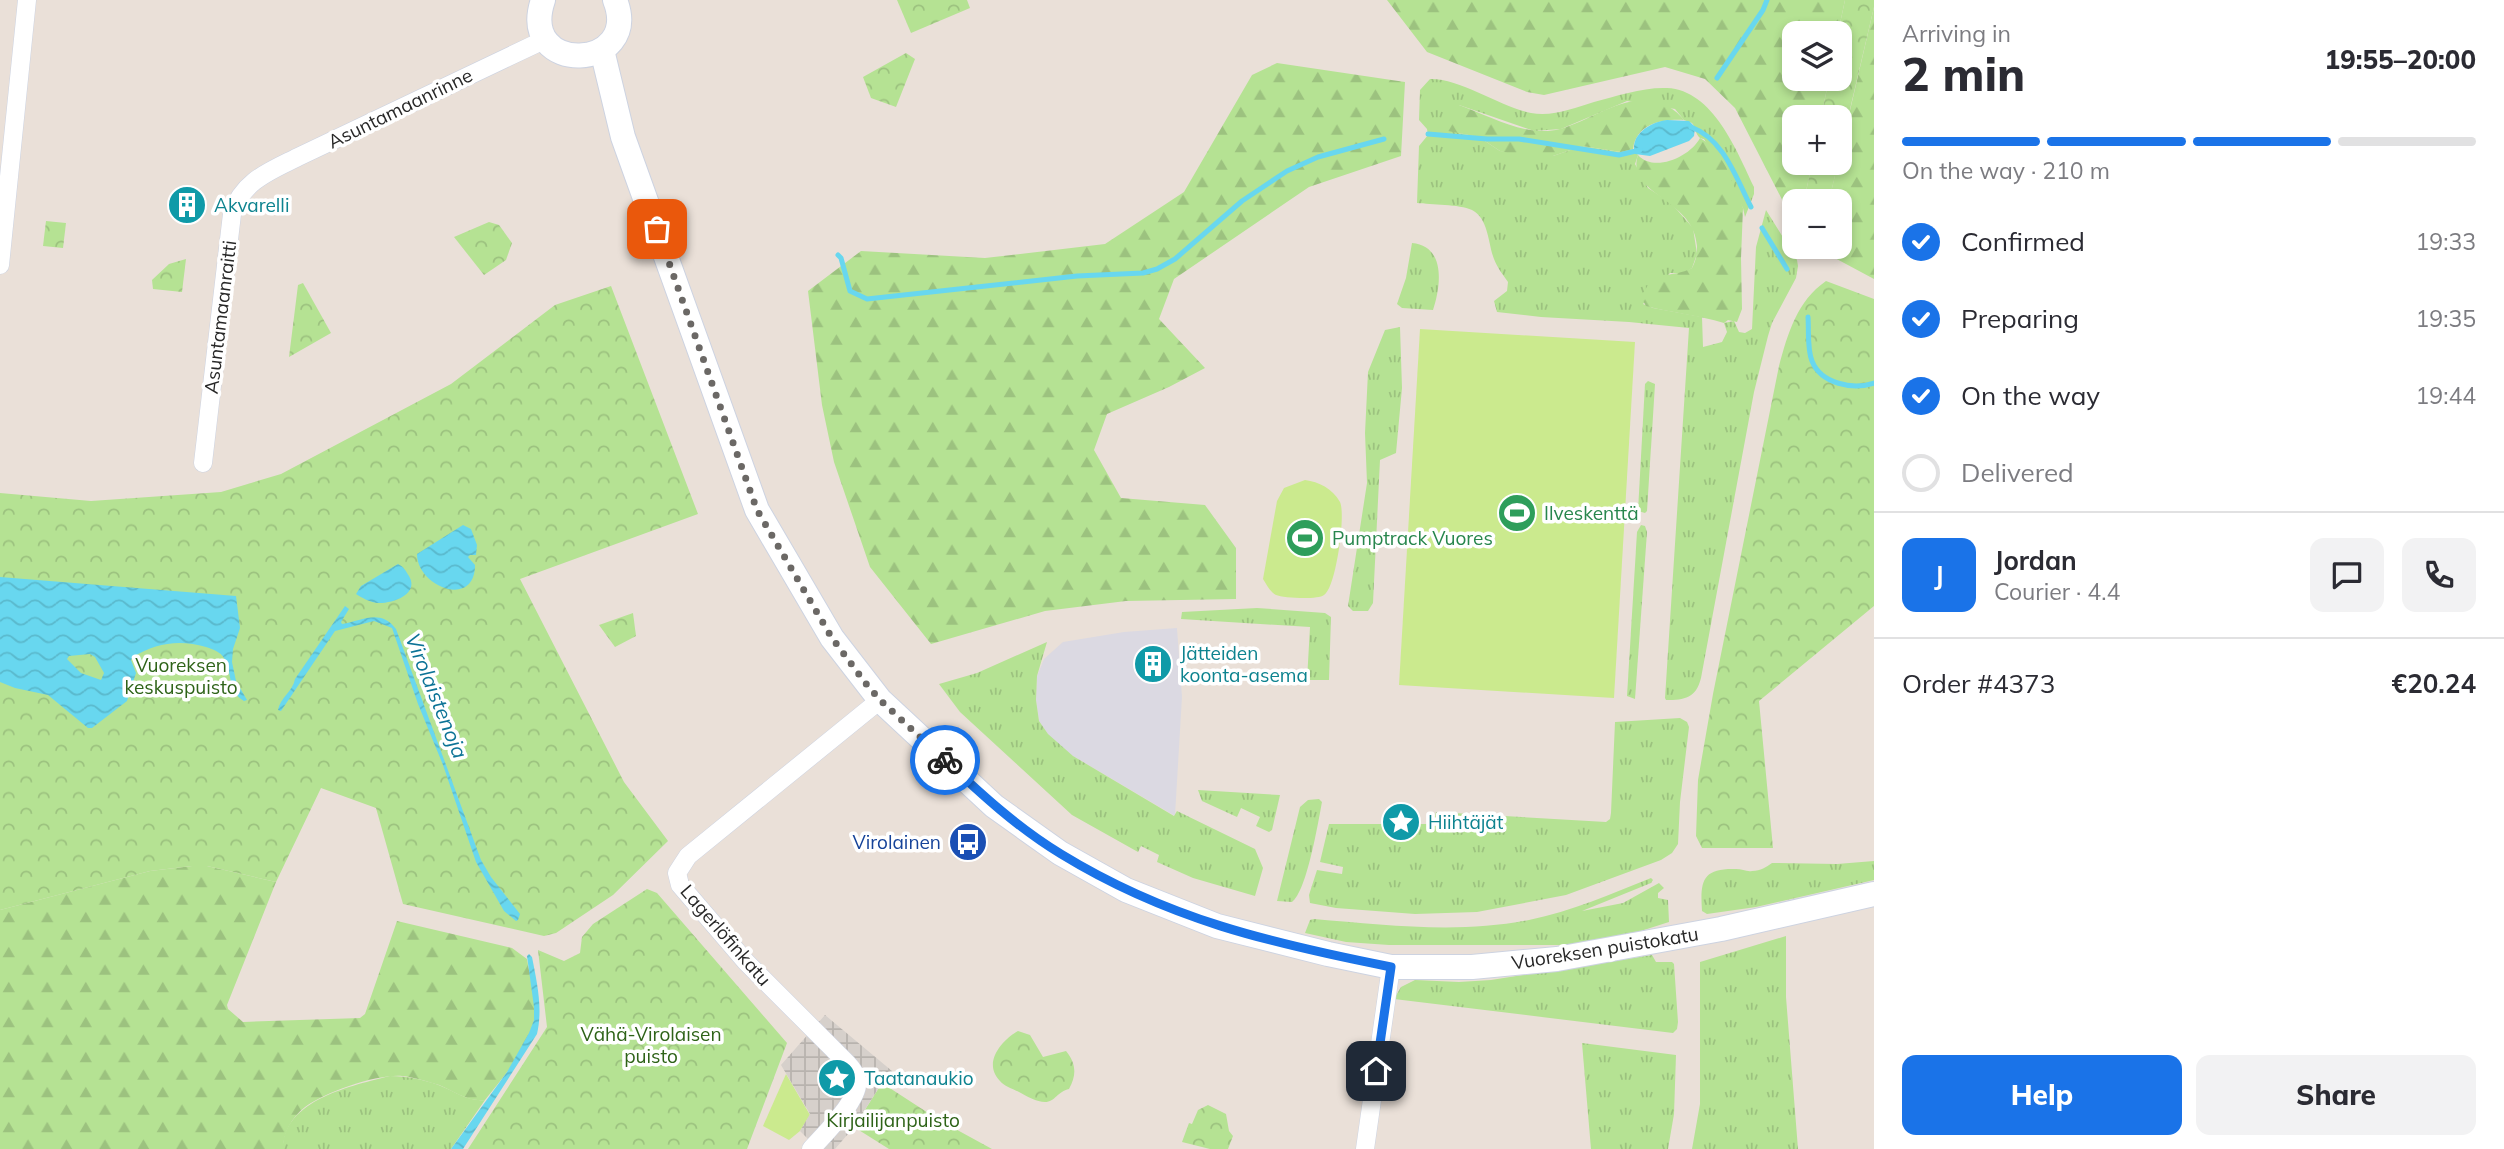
<!DOCTYPE html>
<html lang="en">
<head>
<meta charset="utf-8">
<style>
  :root { --surface:#fff; --page:#f2f2f3; --text:#2b2b33; --muted:#7c7c81; --line:#e1e1e2; --accent:#1a73e8 }
  body { margin:0; font-family:Mulish,sans-serif; background:var(--page); color:var(--text); height:100vh; display:flex; flex-direction:column; font-size:26px; white-space:nowrap }
  * { box-sizing:border-box; margin:0 }
  p { font-size:23px; color:var(--muted) }
  .icon { flex:none; width:38px; height:38px; fill:none; stroke:currentColor; stroke-width:2; stroke-linecap:round; stroke-linejoin:round }
  .map { position:relative; flex:1; overflow:hidden }
  .details { display:flex; flex-direction:column; background:var(--surface); width:630px }
  .details>* { flex:none }
  .controls { position:absolute; left:1782px; top:21px; display:grid; gap:14px }
  .controls a { display:grid; place-items:center; width:70px; height:70px; border-radius:14px; background:var(--surface); box-shadow:0 4px 10px #0003; font-size:35px }
  .pin { position:absolute; display:grid; place-items:center; width:60px; height:60px; color:#fff; margin:-30px; border-radius:14px; box-shadow:0 4px 10px #0006 }
  .courier { position:absolute; display:grid; place-items:center; width:70px; height:70px; margin:-35px; border:5px solid #1a73e8; border-radius:50%; background:#fff; color:#222; box-shadow:0 2px 9px #0007 }
  .summary em { font-style:normal; font-weight:800 }
  .summary div { display:flex; flex-direction:column-reverse }
  .summary { display:flex; align-items:center; justify-content:space-between; height:119px; padding:0 28px }
  h1 { font-size:46px; font-weight:800; line-height:52px }
  .bar { display:grid; grid-template-columns:repeat(4,1fr); gap:10px 7px; align-content:center; height:84px; padding:0 28px }
  .bar i { height:9px; border-radius:5px; background:var(--line) }
  .bar .current { background:var(--accent) }
  .bar p { grid-column:span 4 }
  .line { display:flex; align-items:center; gap:18px; padding:0 28px; border-top:2px solid var(--line) }
  .line div { flex:1 }
  .round { display:grid; place-items:center; flex:none; width:74px; height:74px; border-radius:14px; background:var(--page) }
  ol { padding:0 28px; list-style:none }
  li { display:flex; align-items:center; gap:21px; height:77px }
  li p { margin-inline-start:auto }
  li .icon { padding:7px; border-radius:50%; background:var(--accent); color:#fff; stroke-width:4 }
  li:last-child { color:var(--muted) }
  li i { width:38px; height:38px; border:4px solid var(--line); border-radius:50% }
  .primary-button { display:flex; gap:14px; margin-top:auto; padding:14px 28px }
  .primary-button a { flex:1; height:80px; border-radius:14px; background:var(--accent); color:#fff; font-size:28px; font-weight:800; line-height:80px; text-align:center }
  .primary-button a+a { background:var(--page); color:var(--text) }
  main { display:flex; flex:1; min-height:0 }
  .map>svg:first-child { display:block }
  .industrial { fill:#dbd9e2 }
  .grass { fill:url(#grass-tufts) }
  .forest { fill:url(#forest-firs) }
  .park { fill:url(#park-crowns) }
  .pitch { fill:#cbea8e }
  .plaza { fill:url(#plaza-grid) }
  .water { fill:url(#water-waves); fill-rule:evenodd }
  .lines { fill:none; stroke-linecap:round; stroke-linejoin:round }
  .stream { stroke:#68d7ef; stroke-width:5 }
  .street-casing { stroke:#cdd3e1; stroke-width:19 }
  .secondary-casing { stroke:#cdd3e1; stroke-width:26 }
  .street { stroke:#fff; stroke-width:18 }
  .secondary { stroke:#fff; stroke-width:24 }
  .done { stroke:#6b6865; stroke-width:7; stroke-dasharray:0 12.6 }
  .route { stroke:#1a73e8; stroke-width:9 }
  .labels { text-anchor:middle; stroke-width:7; stroke-linejoin:round; paint-order:stroke }
  .street-label { font-size:19px; fill:#272727; stroke:#fff }
  .culture-label { font-size:19px; fill:#0d838f; stroke:#fff; text-anchor:start }
  .leisure-label { font-size:19px; fill:#27864d; stroke:#fff; text-anchor:start }
  .park-label { font-size:19px; fill:#2e6318; stroke:#fff }
  .transit-label { font-size:19px; fill:#164399; stroke:#fff; text-anchor:end }
  .water-label { font-size:21px; font-style:italic; fill:#0c7396; stroke:#fff }
</style>
</head>
<body>
<main>
<div class="map">
<svg width="1874" height="1149" viewBox="0 0 1874 1149">
  <defs>
    <pattern id="grass-tufts" width="24" height="20" patternUnits="userSpaceOnUse" patternTransform="scale(1.75)"><rect width="24" height="20" fill="#b5e293"/><path d="M3 7l-1-3M5 7V3M7 7l1-3M15 17l-1-3M17 17v-4M19 17l1-3" fill="none" stroke="#9cc27f"/></pattern>
    <pattern id="forest-firs" width="22" height="20" patternUnits="userSpaceOnUse" patternTransform="scale(1.75)"><rect width="22" height="20" fill="#b5e293"/><path d="M5 1l3.5 6h-7zM16 11l3.5 6h-7z" fill="#9cc27f"/></pattern>
    <pattern id="park-crowns" width="20" height="18" patternUnits="userSpaceOnUse" patternTransform="scale(1.75)"><rect width="20" height="18" fill="#b5e293"/><path d="M2 6a3 3 0 1 1 6 0M12 15a3 3 0 1 1 6 0" fill="none" stroke="#9cc27f"/></pattern>
    <pattern id="plaza-grid" width="8" height="8" patternUnits="userSpaceOnUse" patternTransform="scale(1.75)"><rect width="8" height="8" fill="#d6d0cb"/><path d="M0 4h8M4 0v8" fill="none" stroke="#b8b3ae"/></pattern>
    <pattern id="water-waves" width="16" height="10" patternUnits="userSpaceOnUse" patternTransform="scale(1.75)"><rect width="16" height="10" fill="#68d7ef"/><path d="M0 5q4-4 8 0t8 0" fill="none" stroke="#5ab9cd"/></pattern>
  </defs>
  <rect width="100%" height="100%" fill="#eae0d8"/>
  <path class="industrial" d="M1177 628 1182 697 1175 816 1073 756 1054 743 1039 721 1036 700 1037 676 1044 659 1063 642 1124 632Z"/>
  <g class="grass">
    <path d="M1430 79C1459 78 1501 107 1531 113 1553 117 1574 108 1594 102 1617 96 1643 87 1667 88 1713 90 1737 151 1754 187V194L1745 217 1743 208 1704 139C1695 138 1697 129 1692 123L1684 120 1675 109 1627 101 1561 129 1534 131 1459 105 1458 133 1479 137 1500 151 1553 156 1582 146 1620 152 1633 149 1638 155 1635 164 1648 188 1671 203 1693 228 1697 254 1692 268 1684 273H1670L1643 304 1653 308 1702 317 1703 347 1722 342 1727 332 1724 323 1734 321 1739 332 1745 333 1752 329 1756 247 1766 210 1797 260 1798 266 1796 278 1772 323 1768 336 1754 392 1701 678C1696 698 1685 700 1666 700L1665 698 1689 328 1629 322 1541 317 1497 312 1494 301 1507 291 1508 282C1503 275 1497 267 1494 259 1488 244 1489 219 1472 210 1459 204 1431 205 1417 203L1419 146 1428 135 1427 129 1419 120 1420 90Z"/>
    <path d="M1412 243C1446 246 1441 286 1433 310L1402 308 1397 304 1406 278Z"/>
    <path d="M1400 327 1402 388 1396 453 1380 460 1373 603 1368 611H1353L1348 606 1367 483 1365 433 1368 372 1385 330Z"/>
    <path d="M1648 381 1655 384 1647 511 1645 513 1638 511 1645 384Z"/>
    <path d="M1641 525 1645 526 1647 532 1635 699 1627 696 1637 532Z"/>
    <path d="M1257 608 1325 613 1331 617 1329 680H1307L1310 627 1181 619 1182 612Z"/>
    <path d="M1047 642 1037 676 1036 700 1039 721 1048 734 1073 756 1174 816 1177 811 1255 849 1263 868 1255 896 1193 878 1157 862 1159 855 1141 846 1138 852 1072 815 960 712 939 684 977 673Z"/>
    <path d="M1680 718 1687 722 1689 727 1680 802 1678 844 1672 853 1661 860 1566 895 1477 912 1415 914 1336 908 1310 903 1309 895 1317 870 1342 874 1343 867 1320 862 1329 824H1433L1436 812 1606 822 1610 819 1611 813 1615 722Z"/>
    <path d="M1198 790 1280 795 1272 830 1269 832 1256 826 1260 817 1241 808 1237 817 1202 801Z"/>
    <path d="M1319 799 1322 802C1318 823 1307 891 1292 902L1277 901 1300 807 1308 800Z"/>
    <path d="M1874 861V880L1756 907 1707 914 1702 911C1700 881 1702 868 1736 869 1742 869 1747 872 1752 871 1761 871 1766 867 1772 863L1837 864Z"/>
    <path d="M1651 878 1653 880 1651 883 1582 911 1623 903 1659 883 1664 888 1658 893V898L1668 900 1669 922 1622 937 1573 945H1389L1346 942 1305 933 1310 920 1314 919C1385 925 1459 934 1529 920 1572 911 1611 894 1651 878Z"/>
    <path d="M1786 936V997L1798 1149H1692L1700 1104V962Z"/>
    <path d="M1652 955 1656 962H1672L1674 964 1678 1022 1677 1029 1673 1033 1394 999 1401 987 1415 980 1459 982 1491 980Z"/>
    <path d="M1582 1043 1676 1055 1674 1114 1668 1149H1591Z"/>
    <path d="M390 1076C407 1076 426 1080 441 1086 456 1092 469 1102 485 1100L451 1149H283C282 1100 354 1085 390 1076Z"/>
  </g>
  <g class="forest">
    <path d="M1387 0H1845L1838 33H1794V79H1829L1821 117H1794V163H1812L1804 201H1794V223L1735 108 1705 79 1665 67 1544 95 1527 92 1427 52Z"/>
    <path d="M1874 7V279L1818 249V247H1839V201H1829Z"/>
    <path d="M1277 63 1405 82 1401 156 1309 187 1174 279 1159 319 1205 368 1169 387 1107 414 1094 450 1121 498 1205 505 1236 548V599L1126 601 1045 611 931 644 870 567 834 462 822 405 808 291 861 251 985 258 1105 244 1184 192 1252 75Z"/>
    <path d="M1642 100C1660 103 1672 105 1684 120 1662 119 1637 123 1633 149L1621 152 1582 146 1553 156 1523 157 1500 151 1479 137 1448 131 1440 122 1445 110 1450 105H1459C1490 116 1527 138 1560 129 1588 121 1612 102 1642 100Z"/>
    <path d="M1700 138 1714 147 1726 167 1743 208 1741 258 1742 309 1737 322 1728 320 1724 323C1698 315 1672 313 1646 306L1642 299C1650 268 1672 279 1692 268 1696 261 1697 254 1697 246 1694 198 1625 195 1638 155 1654 173 1690 157 1700 138Z"/>
    <path d="M192 866H207L276 882 227 1005 228 1009 243 1022 360 1018 365 1014 397 921 512 948 527 959C530 978 537 1001 534 1020 529 1049 503 1077 485 1100 467 1102 454 1091 439 1085 428 1082 414 1077 402 1076 377 1074 326 1092 305 1107 292 1117 283 1133 283 1149H0V910L150 871Z"/>
  </g>
  <g class="park">
    <path d="M897 0H967L970 8 911 33Z"/>
    <path d="M1845 0H1874V7L1839 156V117H1821L1829 79H1839L1838 33Z"/>
    <path d="M906 53 915 59 896 107 871 98 863 77Z"/>
    <path d="M1812 163H1838L1829 201H1804Z"/>
    <path d="M46 221 66 223 63 248 43 246Z"/>
    <path d="M489 222 499 225 512 243 506 260 484 275 454 237Z"/>
    <path d="M186 259 182 292 153 289 152 280 169 264Z"/>
    <path d="M1826 281 1874 299V606L1759 701 1773 848H1702L1696 836 1698 780 1713 694 1779 366C1788 333 1797 301 1826 281Z"/>
    <path d="M303 283 331 333 289 357 298 285Z"/>
    <path d="M611 286 698 514 520 579 624 782 668 841 613 895 556 933 544 936 403 904 376 808 321 788 276 882 207 866H192L150 871 0 910V493L91 501 221 492 281 474 451 384 555 305Z"/>
    <path d="M633 613 636 636 615 647 599 625Z"/>
    <path d="M647 889 657 893 787 1043 747 1149H468L547 1027 538 950 564 961 580 953 582 937 593 924Z"/>
    <path d="M1018 1031 1030 1035 1043 1057 1066 1051C1076 1063 1077 1075 1069 1089 1058 1091 1055 1102 1045 1102 1037 1102 1026 1096 1019 1092 1013 1089 1004 1086 1000 1081 982 1063 1002 1040 1018 1031Z"/>
    <path d="M882 1083 939 1120 992 1149H889L854 1127Z"/>
    <path d="M1208 1105 1226 1114 1229 1131 1233 1136 1228 1149H1210L1182 1142 1189 1123 1192 1124 1198 1110Z"/>
  </g>
  <g class="pitch">
    <path d="M1420 329 1635 342 1614 698 1399 685Z"/>
    <path d="M1305 480C1319 482 1332 488 1340 502 1346 514 1336 588 1324 595 1318 600 1283 598 1276 595 1270 592 1267 585 1263 579L1277 501 1284 488Z"/>
    <path d="M786 1074 810 1115 800 1131 789 1140 763 1126Z"/>
  </g>
  <path class="plaza" d="M825 1015 892 1071 878 1089 854 1127 835 1149H818L800 1131 810 1114 781 1065Z"/>
  <g class="water">
    <path d="M1667 120 1689 121 1695 127 1694 136 1689 141 1650 156 1635 154C1629 135 1650 122 1667 120Z"/>
    <path d="M463 525 471 529 477 545 476 555H470L468 557 475 565C475 609 417 587 417 554Z"/>
    <path d="M398 564C404 567 405 570 409 576 420 595 391 604 377 603 370 602 362 598 356 594L361 586Z"/>
    <path d="M0 577 236 596 240 628 233 649 232 662 236 681 247 700 244 701C227 691 233 674 224 658 221 652 212 649 206 647 179 639 156 643 133 657L131 660 136 673 127 701 92 728H88L48 695 15 688 0 682ZM90 654 95 657 104 673 101 680 81 673 67 659 69 656Z"/>
    <path d="M345 606 349 609 341 622 342 624C362 621 380 608 396 629L481 860 491 877 520 914 518 920 516 921 504 911 476 862 443 765 418 704 392 628 374 621 335 631 281 711 278 710C280 698 293 691 295 679Z"/>
    <path d="M529 954 532 957C537 983 543 1008 537 1034L463 1149H451L507 1072 529 1033 534 1020V1007L527 956Z"/>
  </g>
  <g class="lines">
    <g class="stream">
      <path d="M1717 78 1763 10 1767 0"/>
      <path d="M1691 127C1724 139 1736 178 1751 207"/>
      <path d="M1428 134 1487 139H1519L1619 155 1640 150"/>
      <path d="M1762 228 1787 269"/>
      <path d="M838 255 841 258 850 291 867 299 1077 276 1143 273 1157 269 1175 259 1242 201 1287 171 1318 157 1384 139"/>
      <path d="M1808 317C1809 330 1807 349 1812 361 1821 384 1853 390 1874 383"/>
    </g>
    <defs>
      <g id="street">
        <path d="M0 265 27 0"/>
        <path d="M203 463 232 214C242 181 270 171 298 157L546 39"/>
        <path d="M811 1149C824 1135 862 1097 857 1079 855 1071 849 1065 844 1060L746 962 680 885 677 873 688 856 880 700"/>
        <path d="M1365 1149 1391 967"/>
      </g>
      <g id="secondary">
        <path d="M543 0C517 77 643 71 615 0"/>
        <path d="M602 50 623 137 757 510 832 638 880 700 994 806 1060 853 1126 890 1217 926 1328 954 1391 967H1472L1557 959 1721 929 1874 894"/>
      </g>
    </defs>
    <use href="#street" class="street-casing"/>
    <use href="#secondary" class="secondary-casing"/>
    <use href="#street" class="street"/>
    <use href="#secondary" class="secondary"/>
  </g>
  <g class="lines">
    <path class="done" d="M657 229 757 510 832 638 867 685 880 700 945 760"/>
    <path class="route" d="M945 760C981 794 1018 828 1061 854 1167 919 1270 943 1391 967L1376 1071"/>
  </g>
  <defs>
    <symbol id="building-disc" viewBox="-11 -11 22 22"><circle r="9.5" fill="#0f9aa8" stroke="#fff"/><path d="M-4-6H4V6H1V3H-1V6H-4ZM-2.5-4.3h1.7v1.8h-1.7ZM.8-4.3h1.7v1.8H.8ZM-2.5-1h1.7V.8h-1.7ZM.8-1h1.7V.8H.8Z" fill="#fff"/></symbol>
    <symbol id="stadium-disc" viewBox="-11 -11 22 22"><circle r="9.5" fill="#2e9e5b" stroke="#fff"/><path d="M0-5a6.5 5 0 1 0 0 10a6.5 5 0 1 0 0-10ZM-3.5-1.8h7v3.6h-7Z" fill="#fff"/></symbol>
    <symbol id="sight-disc" viewBox="-11 -11 22 22"><circle r="9.5" fill="#0f9aa8" stroke="#fff"/><path d="M0-6L1.8-2.2L6-1.7L2.9 1.2L3.7 5.4L0 3.3L-3.7 5.4L-2.9 1.2L-6-1.7L-1.8-2.2Z" fill="#fff"/></symbol>
    <symbol id="bus-disc" viewBox="-11 -11 22 22"><circle r="9.5" fill="#1a4fb4" stroke="#fff"/><path d="M-5-6H5V4H4V6H2V4H-2V6H-4V4H-5ZM-3.5-4V0h7V-4ZM-3.5 1.2v1.5H-2V1.2ZM2 1.2v1.5H3.5V1.2Z" fill="#fff"/></symbol>
  </defs>
  <g fill-rule="evenodd">
    <use href="#building-disc" x="165" y="183" width="44" height="44"/>
    <use href="#stadium-disc" x="1495" y="491" width="44" height="44"/>
    <use href="#stadium-disc" x="1283" y="516" width="44" height="44"/>
    <use href="#building-disc" x="1131" y="642" width="44" height="44"/>
    <use href="#sight-disc" x="1379" y="800" width="44" height="44"/>
    <use href="#bus-disc" x="946" y="820" width="44" height="44"/>
    <use href="#sight-disc" x="815" y="1056" width="44" height="44"/>
  </g>
  <g class="labels">
    <g class="street-label">
      <text transform="translate(400 108) rotate(-26)" y="7">Asuntamaanrinne</text>
      <text transform="translate(220 317) rotate(-83)" y="7">Asuntamaanraitti</text>
      <text transform="translate(726 935) rotate(49)" y="7">Lagerlöfinkatu</text>
      <text transform="translate(1605 948) rotate(-9)" y="7">Vuoreksen puistokatu</text>
    </g>
    <g class="culture-label">
      <text x="214" y="212">Akvarelli</text>
      <text x="1180" y="660">Jätteiden<tspan x="1180" dy="22">koonta-asema</tspan></text>
      <text x="1428" y="829">Hiihtäjät</text>
      <text x="864" y="1085">Taatanaukio</text>
    </g>
    <g class="leisure-label">
      <text x="1544" y="520">Ilveskenttä</text>
      <text x="1332" y="545">Pumptrack Vuores</text>
    </g>
    <g class="park-label">
      <text x="181" y="672">Vuoreksen<tspan x="181" dy="22">keskuspuisto</tspan></text>
      <text x="651" y="1041">Vähä-Virolaisen<tspan x="651" dy="22">puisto</tspan></text>
      <text x="893" y="1127">Kirjailijanpuisto</text>
    </g>
    <g class="transit-label">
      <text x="941" y="849">Virolainen</text>
    </g>
    <g class="water-label">
      <text transform="translate(436 696) rotate(68)" y="7">Virolaistenoja</text>
    </g>
  </g>
</svg>
<div class="controls">
<a><svg class="icon" aria-label="layers" viewBox="0 0 24 24"><path d="M12 4l9 5-9 5-9-5zM3 14l9 5 9-5"/></svg></a>
<a>+</a>
<a>−</a>
</div>
<div class="pin" style="left:657px;top:229px;background:#ea580c"><svg class="icon" aria-label="bag" viewBox="0 0 24 24"><path d="M5 8h14l-1 12H6zM9 8a3 3 0 0 1 6 0"/></svg></div>
<div class="pin" style="left:1376px;top:1071px;background:#1f2937"><svg class="icon" aria-label="home" viewBox="0 0 24 24"><path d="M3 11l9-7 9 7M6 9v11h12V9"/></svg></div>
<div class="courier" style="left:945px;top:760px"><svg class="icon" aria-label="bike" viewBox="0 0 24 24"><circle cx="6" cy="16" r="4"/><circle cx="18" cy="16" r="4"/><path d="M6 16l4-8h5l3 8M10 8l3 8H6M13 5h3"/></svg></div>
</div>
<section class="details">
<div class="summary"><div><h1>2 min</h1><p>Arriving in</p></div><em>19:55–20:00</em></div>
<div class="bar"><i class="current"></i><i class="current"></i><i class="current"></i><i></i><p>On the way · 210 m</p></div>
<ol>
<li><svg class="icon" aria-label="check" viewBox="0 0 24 24"><path d="M5 12l5 5 9-10"/></svg>Confirmed<p>19:33</p></li>
<li><svg class="icon" aria-label="check" viewBox="0 0 24 24"><path d="M5 12l5 5 9-10"/></svg>Preparing<p>19:35</p></li>
<li><svg class="icon" aria-label="check" viewBox="0 0 24 24"><path d="M5 12l5 5 9-10"/></svg>On the way<p>19:44</p></li>
<li><i></i>Delivered</li>
</ol>
<div class="line" style="height:126px"><b class="round" style="background:var(--accent);color:#fff">J</b><div><b>Jordan</b><p>Courier · 4.4</p></div><a class="round"><svg class="icon" aria-label="chat" viewBox="0 0 24 24"><path d="M4 5h16v11H9l-5 4z"/></svg></a><a class="round"><svg class="icon" aria-label="phone" viewBox="0 0 24 24"><path d="M5 4h4l2 5-3 2q2 4 5 5l2-3 5 2v4C11 20 4 13 5 4z"/></svg></a></div>
<div class="line" style="height:91px"><div>Order #4373</div><b>€20.24</b></div>
<div class="primary-button"><a>Help</a><a>Share</a></div>
</section>
</main>
</body>
</html>
